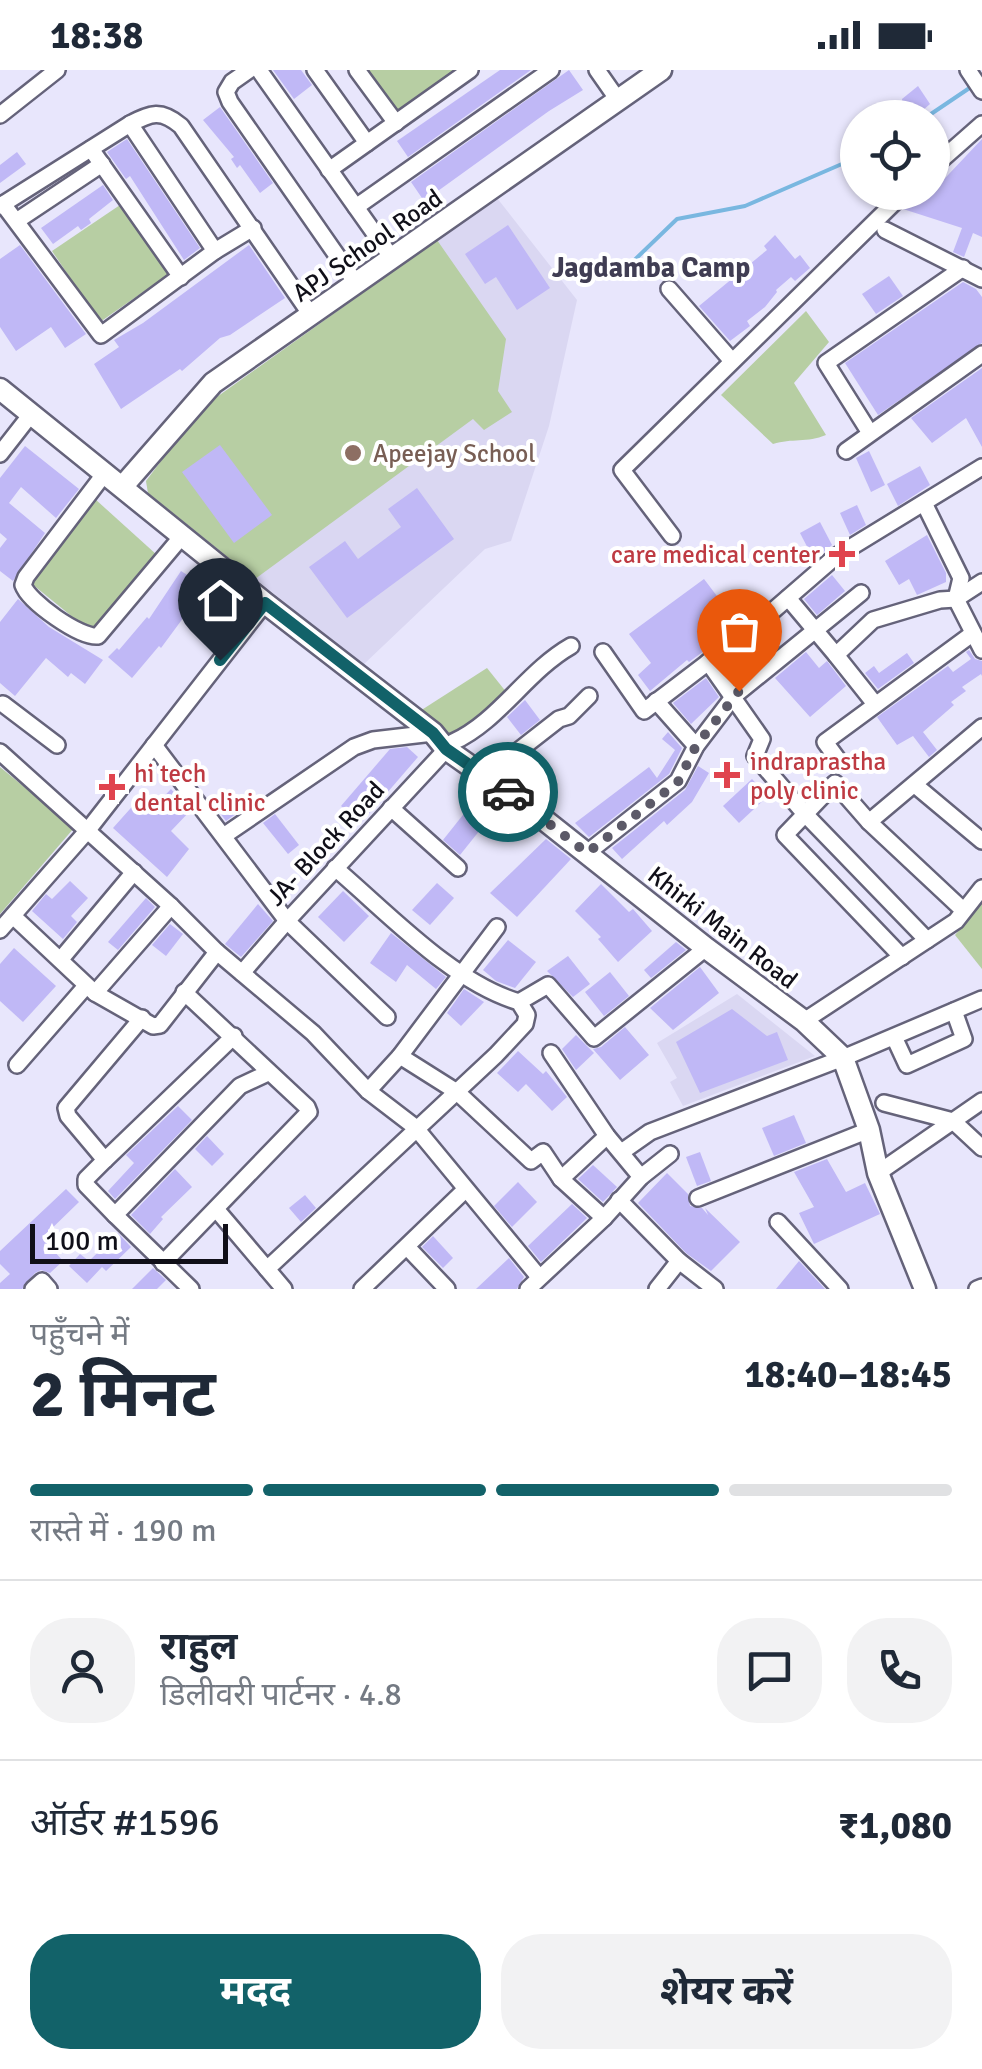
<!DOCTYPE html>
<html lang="hi">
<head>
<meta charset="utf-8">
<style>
  :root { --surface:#fff; --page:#f2f2f3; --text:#1f2937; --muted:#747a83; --line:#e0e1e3; --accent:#126269 }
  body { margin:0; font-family:Signika,"Noto Sans Devanagari",sans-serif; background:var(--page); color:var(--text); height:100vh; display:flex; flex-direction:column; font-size:38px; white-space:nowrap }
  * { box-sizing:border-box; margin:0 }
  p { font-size:32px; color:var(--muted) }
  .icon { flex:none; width:55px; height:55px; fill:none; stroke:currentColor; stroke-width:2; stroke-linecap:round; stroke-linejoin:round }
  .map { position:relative; height:1219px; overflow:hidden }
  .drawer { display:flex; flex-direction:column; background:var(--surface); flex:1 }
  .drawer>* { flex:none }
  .fabs { position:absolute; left:840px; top:30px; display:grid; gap:20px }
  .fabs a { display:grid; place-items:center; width:110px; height:110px; border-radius:50%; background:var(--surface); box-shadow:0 2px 8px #0004; font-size:50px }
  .scale { position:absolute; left:30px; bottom:25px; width:198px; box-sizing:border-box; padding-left:10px; border:5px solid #100f18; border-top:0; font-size:28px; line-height:35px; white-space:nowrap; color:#100f18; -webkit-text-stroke:8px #fff; paint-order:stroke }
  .pin { position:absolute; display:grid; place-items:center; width:85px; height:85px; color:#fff; margin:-102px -42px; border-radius:50% 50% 50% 0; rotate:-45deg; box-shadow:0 0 10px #0007 }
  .pin .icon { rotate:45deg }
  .courier { position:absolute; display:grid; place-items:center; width:100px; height:100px; margin:-50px; border:8px solid #126269; border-radius:50%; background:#fff; color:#222; box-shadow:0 2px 12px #0007 }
  .head em { font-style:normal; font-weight:700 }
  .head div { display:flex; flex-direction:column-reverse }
  .head { display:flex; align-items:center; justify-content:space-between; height:170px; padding:0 30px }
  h1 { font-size:65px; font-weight:700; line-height:75px }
  .bar { display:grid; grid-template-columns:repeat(4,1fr); gap:15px 10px; align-content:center; height:120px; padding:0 30px }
  .bar i { height:12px; border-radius:8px; background:var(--line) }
  .bar .selected { background:var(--accent) }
  .bar p { grid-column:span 4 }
  .line { display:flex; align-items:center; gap:25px; padding:0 30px; border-top:2px solid var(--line) }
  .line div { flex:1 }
  .round { display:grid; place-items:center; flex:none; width:105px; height:105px; border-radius:40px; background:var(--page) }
  .cta { display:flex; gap:20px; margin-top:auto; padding:20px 30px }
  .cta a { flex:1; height:115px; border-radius:40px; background:var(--accent); color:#fff; font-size:40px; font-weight:700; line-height:115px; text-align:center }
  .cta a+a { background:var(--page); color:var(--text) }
  .status { display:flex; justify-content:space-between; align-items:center; height:70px; padding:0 50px; background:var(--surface); direction:ltr }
  .status svg { height:28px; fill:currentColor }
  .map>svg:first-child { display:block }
  .built { fill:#dad7f2 }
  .green { fill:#b7cea3 }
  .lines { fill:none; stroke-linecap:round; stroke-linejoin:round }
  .stream { stroke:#79b7e0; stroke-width:4 }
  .building { fill:#c0b8f6 }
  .minor-casing { stroke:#65637a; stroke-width:20 }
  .tertiary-casing { stroke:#65637a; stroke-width:25 }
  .minor { stroke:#fff; stroke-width:15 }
  .tertiary { stroke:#fff; stroke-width:20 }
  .done { stroke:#5c5a68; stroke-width:10; stroke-dasharray:0 18 }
  .route { stroke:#126269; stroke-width:12 }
  .education-dot { fill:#8d6e63; stroke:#fff; stroke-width:4 }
  .health-dot { fill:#e0444e; stroke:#fff; stroke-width:4 }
  .labels { text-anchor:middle; stroke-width:8; stroke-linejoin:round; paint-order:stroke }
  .street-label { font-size:25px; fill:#100f18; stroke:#fff }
  .education-label { font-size:25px; fill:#785e54; stroke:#fff; text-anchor:start }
  .health-label { font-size:25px; fill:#be3a42; stroke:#fff; text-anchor:start }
  .neighbourhood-label { font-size:28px; font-weight:bold; fill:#403d53; stroke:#fff }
</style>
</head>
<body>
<div class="status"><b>18:38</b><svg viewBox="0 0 49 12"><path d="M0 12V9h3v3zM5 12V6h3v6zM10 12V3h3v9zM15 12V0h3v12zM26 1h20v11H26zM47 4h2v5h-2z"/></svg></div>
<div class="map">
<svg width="982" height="1219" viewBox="0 0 982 1219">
  <rect width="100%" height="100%" fill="#e8e6fc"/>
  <g class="built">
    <path d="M497 128 577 230 549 356 511 471 485 479 363 595 148 423 146 411 333 244Z"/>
    <path d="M737 924 815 986 683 1036 670 1012 677 1008 657 973Z"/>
  </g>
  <g class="green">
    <path d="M366 0H456L397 42Z"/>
    <path d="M120 135 169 204 100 252 52 181Z"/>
    <path d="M437 170 506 269 498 321 512 342 484 360 473 349 255 509 148 423 146 411 200 339Z"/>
    <path d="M806 241 829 272 794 313 826 365C807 373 792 368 773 374L721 325Z"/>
    <path d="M95 429 157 485 96 566 32 514Z"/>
    <path d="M487 598 507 623 453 668 420 641Z"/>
    <path d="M0 697 74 758 0 844Z"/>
    <path d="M982 833V899L955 865Z"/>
  </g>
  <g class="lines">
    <g class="stream">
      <path d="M925 48 971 17"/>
      <path d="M621 203 677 149 745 136 858 87"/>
    </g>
  </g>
  <g class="building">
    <path d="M273 0H301L312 15 294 29Z"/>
    <path d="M500 0H531L408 87 397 71Z"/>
    <path d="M569 0 583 20 549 41 424 131 411 112Z"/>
    <path d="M918 16 930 34 914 48H904L902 29Z"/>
    <path d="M220 37 273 113 260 123 240 95 237 98 231 89 234 87 203 50Z"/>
    <path d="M127 69 200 178 184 190 130 106 126 109 107 82Z"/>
    <path d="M982 69V167L973 163 964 187 953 182 962 158 903 139 932 122Z"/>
    <path d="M17 82 26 94 0 113V95Z"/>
    <path d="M103 115 113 130 89 149 91 153 81 160 78 156 53 174 41 158Z"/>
    <path d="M508 155 550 218 517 240 496 207 485 214 465 184Z"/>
    <path d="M775 165 795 189 800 185 810 198 795 211 791 207 776 220 777 222 765 237 747 251 750 256 730 271 699 236 767 180 764 176Z"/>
    <path d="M20 175 86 264 65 278 51 257 16 281 0 257V189Z"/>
    <path d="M249 175 285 228 230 265 220 268 182 301 180 299 121 339 94 294 119 277 114 270 143 253Z"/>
    <path d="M889 206 903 226 876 244 862 224Z"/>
    <path d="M963 212 976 219 982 227V273L878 345 845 293Z"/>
    <path d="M982 298V377L966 348 932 373 911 348Z"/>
    <path d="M220 375 272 445 234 473 182 402Z"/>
    <path d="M25 376 79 419 56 448 21 417 9 433 45 463 13 511 0 501V478L7 469 0 463V408Z"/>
    <path d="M869 381 885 415 871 422 856 388Z"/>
    <path d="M920 396 930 415 898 436 887 414Z"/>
    <path d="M417 418 454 469 347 548 309 497 345 471 358 489 401 457 388 439Z"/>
    <path d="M857 435 866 455 850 465 840 443Z"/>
    <path d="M820 452 832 475 814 490 800 463Z"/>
    <path d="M927 465 946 503V512L917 525 909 509 899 515 885 491Z"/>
    <path d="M181 501 206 517 161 578 159 576 132 608 108 587 117 578 119 580 147 547 149 549Z"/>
    <path d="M832 505 845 521 817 545 804 529Z"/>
    <path d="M704 509 739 555 689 592 687 590 650 621 638 605 651 593 629 564Z"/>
    <path d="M18 529 49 557 103 590 85 614 71 603 68 607 46 588 15 626 0 613V552Z"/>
    <path d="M759 568 771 582 741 606 728 591Z"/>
    <path d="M969 580 975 589 982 591V606L981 604 962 617 966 621 951 632 954 635 923 662 937 680 929 687 913 666 897 675 877 647 948 596 953 602 971 589 966 582Z"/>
    <path d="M806 582 819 598 827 591 846 616 810 647 775 608Z"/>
    <path d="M907 583 914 593 878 619 865 603 874 596 879 603Z"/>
    <path d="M706 608 719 627 691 654 673 633Z"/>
    <path d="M525 630 540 650 521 665 507 647Z"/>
    <path d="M668 662 682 678 669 704 589 767 575 753 649 697 657 708 675 680 662 669Z"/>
    <path d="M407 677 418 687 361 753 341 736 390 679Z"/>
    <path d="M698 696 709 703 692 732 667 755 664 751 622 789 612 778 685 720Z"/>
    <path d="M752 709 768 726 739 753 723 736Z"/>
    <path d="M171 719 190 741 171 761 189 779 167 807 113 758 138 730 150 741Z"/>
    <path d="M482 721 500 735 460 785 443 770Z"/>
    <path d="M227 723 240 741 226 751 213 734Z"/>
    <path d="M275 744 299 775 288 784 263 753Z"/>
    <path d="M546 769 571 789 517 847 490 823Z"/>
    <path d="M70 811 88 828 71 846 77 852 63 869 32 841 46 824 52 829Z"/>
    <path d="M437 813 454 828 430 855 412 840Z"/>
    <path d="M601 814 629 842 633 839 652 861 618 892 598 869 601 867 575 841Z"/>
    <path d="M343 821 369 846 344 872 318 847Z"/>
    <path d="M146 828 155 837 118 880 108 872Z"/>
    <path d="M258 834 273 851 241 887 225 874Z"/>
    <path d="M170 854 183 864 166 886 152 875Z"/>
    <path d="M391 863 446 907 436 919 407 895 396 912 370 893Z"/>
    <path d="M508 870 536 892 515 918 496 911 483 900Z"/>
    <path d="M676 872 686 880 651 908 644 900Z"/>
    <path d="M14 878 56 916 23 952 0 931V894Z"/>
    <path d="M568 886 590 914 573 927 547 901Z"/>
    <path d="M700 897 719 923 673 960 650 938Z"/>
    <path d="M610 902 629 926 604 946 585 922Z"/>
    <path d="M464 919 484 932 461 956 447 943Z"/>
    <path d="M732 939 767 966 777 962 788 990 700 1023 676 972Z"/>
    <path d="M625 957 649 985 620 1010 593 979 601 977Z"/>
    <path d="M576 965 594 983 576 1000 562 979Z"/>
    <path d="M518 981 543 1004 546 1001 567 1027 552 1041 526 1014 518 1022 497 1003Z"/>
    <path d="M178 1036 192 1050 115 1129 108 1121 134 1093 126 1085Z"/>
    <path d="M794 1045 806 1073 774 1086 762 1058Z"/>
    <path d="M207 1066 224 1084 212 1096 195 1079Z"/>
    <path d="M700 1082 711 1111 697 1116 686 1087Z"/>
    <path d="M827 1089 846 1122 865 1113 880 1144 814 1174 799 1143 814 1137 794 1102Z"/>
    <path d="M593 1095 617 1117 603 1132 578 1109Z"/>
    <path d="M175 1099 192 1117 161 1147 163 1149 150 1164 131 1145Z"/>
    <path d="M667 1103 688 1124 690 1136 702 1138 708 1145 705 1138 740 1172 711 1201 686 1183 638 1133Z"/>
    <path d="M518 1112 537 1132 512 1157 494 1136Z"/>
    <path d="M66 1119 79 1132 42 1168 63 1191 50 1203 41 1200 35 1203 22 1219H0V1213L10 1204 0 1194V1181Z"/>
    <path d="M305 1125 316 1138 301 1152 289 1138Z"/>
    <path d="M572 1134 587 1148 541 1192 528 1176Z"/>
    <path d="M118 1163 131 1177 106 1201 102 1197 87 1213 69 1196 80 1184 89 1191Z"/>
    <path d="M433 1166 453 1188 443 1198 422 1177Z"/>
    <path d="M509 1188 524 1207 517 1219H476Z"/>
    <path d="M799 1191 825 1219H776Z"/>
    <path d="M153 1198 166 1210 157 1219H132Z"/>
  </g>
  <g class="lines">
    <defs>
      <g id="minor">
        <path d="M249 0 232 12 226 22 230 32 356 213"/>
        <path d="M259 0 392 188"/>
        <path d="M315 0 367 73"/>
        <path d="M357 0 396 53"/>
        <path d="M597 0 618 30"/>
        <path d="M968 0 982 21"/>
        <path d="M0 45 57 0"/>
        <path d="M130 54 215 181"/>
        <path d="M91 79 181 207"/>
        <path d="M932 98 982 54"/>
        <path d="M329 100 470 0"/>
        <path d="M3 134 101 265 215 181 253 158"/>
        <path d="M0 136 130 54C151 43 161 39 181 56L311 245"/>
        <path d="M356 137 551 0"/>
        <path d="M18 150 102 94"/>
        <path d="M885 160 982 209"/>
        <path d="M669 219 732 291"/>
        <path d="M870 363 826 293 963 198"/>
        <path d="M846 381 982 284"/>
        <path d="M0 384 32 343"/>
        <path d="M105 403 26 507 23 515C29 532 80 568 98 566L183 465"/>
        <path d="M924 433 961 508 956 529 982 580"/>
        <path d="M672 466 622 400 905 122"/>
        <path d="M788 528 836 585"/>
        <path d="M603 582 644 641 753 558 835 487 982 397"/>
        <path d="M708 592 762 669 755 686 805 744 927 870"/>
        <path d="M656 631 696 676"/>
        <path d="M3 634 57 675"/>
        <path d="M875 634 836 585 873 550 940 530 956 529 982 512"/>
        <path d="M154 675 287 851 387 947"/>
        <path d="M0 682 171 836 217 882 313 963 368 1021 415 1057 539 1207"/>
        <path d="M839 691 825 672 972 564"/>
        <path d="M486 706 559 649 569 646 589 626"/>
        <path d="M915 715 982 771"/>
        <path d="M391 738 458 798"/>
        <path d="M869 752 982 657"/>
        <path d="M225 765 354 677 373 670 433 663"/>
        <path d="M587 783 678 711 696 676 734 626 861 523"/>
        <path d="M13 846 95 923 153 956 160 955 217 882"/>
        <path d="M0 860 88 760 265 533"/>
        <path d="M902 887 785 765 835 713 869 752 963 840"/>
        <path d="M61 889 134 802"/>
        <path d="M242 903 287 851 453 672C498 652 527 601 571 576"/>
        <path d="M95 923 171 836"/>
        <path d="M519 932 548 915 594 968 706 878"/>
        <path d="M142 948 66 1038 68 1046 105 1090 234 966"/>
        <path d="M804 951 956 851 982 818"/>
        <path d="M894 967 907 995 964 969 954 941"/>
        <path d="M551 983 607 1066 641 1107"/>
        <path d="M400 986 457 1022 531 1091 543 1082 561 1109 604 1148"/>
        <path d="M17 995 86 916"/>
        <path d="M368 1021 400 986 497 857"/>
        <path d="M884 1033 953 1051 982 1078"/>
        <path d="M623 1081 650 1062 843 988 982 929"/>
        <path d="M105 1090 86 1109V1115L115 1145"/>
        <path d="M878 1103 982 1031"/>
        <path d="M561 1109 607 1066"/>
        <path d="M698 1128 869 1060"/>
        <path d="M619 1130 679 1191 715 1219"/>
        <path d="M216 1139 284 1219"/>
        <path d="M778 1152 840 1219"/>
        <path d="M408 1178 447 1219"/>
        <path d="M163 1193 309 1042 307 1037 184 922"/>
        <path d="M267 1199 496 985 525 954 527 945 519 932C453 913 388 843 335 798"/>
        <path d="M33 1219 42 1211 49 1219"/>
        <path d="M191 1219 115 1145 240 1016 268 1003"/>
        <path d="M362 1219 465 1120"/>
        <path d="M528 1219 604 1148 641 1107 670 1084"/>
        <path d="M657 1219 679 1191"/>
        <path d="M977 1219 982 1217"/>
      </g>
      <g id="tertiary">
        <path d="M0 319 265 533 433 663 446 679 528 737 706 878 804 951 843 988 869 1060 878 1103 925 1219"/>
        <path d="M123 416 213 313 661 0"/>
      </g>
    </defs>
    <use href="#minor" class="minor-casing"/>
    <use href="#tertiary" class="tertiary-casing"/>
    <use href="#minor" class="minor"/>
    <use href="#tertiary" class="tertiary"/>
  </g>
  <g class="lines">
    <path class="done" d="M508 722 587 783 678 712 696 676 739 621"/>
    <path class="route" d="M220 590 265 533 433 663 446 679 508 722"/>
  </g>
  <circle class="education-dot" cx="353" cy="383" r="10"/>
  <g class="health-dot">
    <path d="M837 469h10v10h10v10h-10v10h-10v-10h-10v-10h10z"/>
    <path d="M722 690h10v10h10v10h-10v10h-10v-10h-10v-10h10z"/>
    <path d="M107 702h10v10h10v10h-10v10h-10v-10h-10v-10h10z"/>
  </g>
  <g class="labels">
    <g class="street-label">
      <text transform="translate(367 175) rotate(-35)" y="9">APJ School Road</text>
      <text transform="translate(325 773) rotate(-47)" y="9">JA- Block Road</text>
      <text transform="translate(723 857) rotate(38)" y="9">Khirki Main Road</text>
    </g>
    <g class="education-label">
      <text x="373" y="392">Apeejay School</text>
    </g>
    <g class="health-label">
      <text x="820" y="493" text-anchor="end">care medical center</text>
      <text x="750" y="700">indraprastha<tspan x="750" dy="29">poly clinic</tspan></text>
      <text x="134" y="712">hi tech<tspan x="134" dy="29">dental clinic</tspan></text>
    </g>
    <g class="neighbourhood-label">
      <text x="651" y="207">Jagdamba Camp</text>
    </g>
  </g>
</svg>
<div class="fabs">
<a><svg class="icon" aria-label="locate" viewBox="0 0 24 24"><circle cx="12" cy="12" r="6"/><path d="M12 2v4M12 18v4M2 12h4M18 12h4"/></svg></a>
</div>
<div class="scale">100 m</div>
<div class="pin" style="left:739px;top:621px;background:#ea580c"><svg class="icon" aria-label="bag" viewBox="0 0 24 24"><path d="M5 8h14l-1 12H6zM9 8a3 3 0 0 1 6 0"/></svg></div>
<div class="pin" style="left:220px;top:590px;background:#1f2937"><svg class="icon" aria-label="home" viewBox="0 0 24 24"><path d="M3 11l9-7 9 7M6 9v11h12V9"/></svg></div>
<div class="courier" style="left:508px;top:722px"><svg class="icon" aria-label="car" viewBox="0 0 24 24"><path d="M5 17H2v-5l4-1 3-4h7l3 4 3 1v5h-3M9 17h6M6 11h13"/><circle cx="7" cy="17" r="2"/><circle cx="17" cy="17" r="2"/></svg></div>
</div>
<section class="drawer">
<div class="head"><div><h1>2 मिनट</h1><p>पहुँचने में</p></div><em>18:40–18:45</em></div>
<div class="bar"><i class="selected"></i><i class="selected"></i><i class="selected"></i><i></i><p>रास्ते में · 190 m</p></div>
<div class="line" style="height:180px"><a class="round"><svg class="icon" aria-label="person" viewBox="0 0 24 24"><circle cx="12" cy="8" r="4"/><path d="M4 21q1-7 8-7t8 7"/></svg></a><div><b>राहुल</b><p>डिलीवरी पार्टनर · 4.8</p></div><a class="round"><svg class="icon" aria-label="chat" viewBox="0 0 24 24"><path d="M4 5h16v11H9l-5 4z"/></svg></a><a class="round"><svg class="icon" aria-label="phone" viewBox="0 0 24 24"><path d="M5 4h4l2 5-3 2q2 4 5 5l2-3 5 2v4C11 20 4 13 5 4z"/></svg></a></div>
<div class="line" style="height:130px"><div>ऑर्डर #1596</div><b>₹1,080</b></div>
<div class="cta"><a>मदद</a><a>शेयर करें</a></div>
</section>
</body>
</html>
